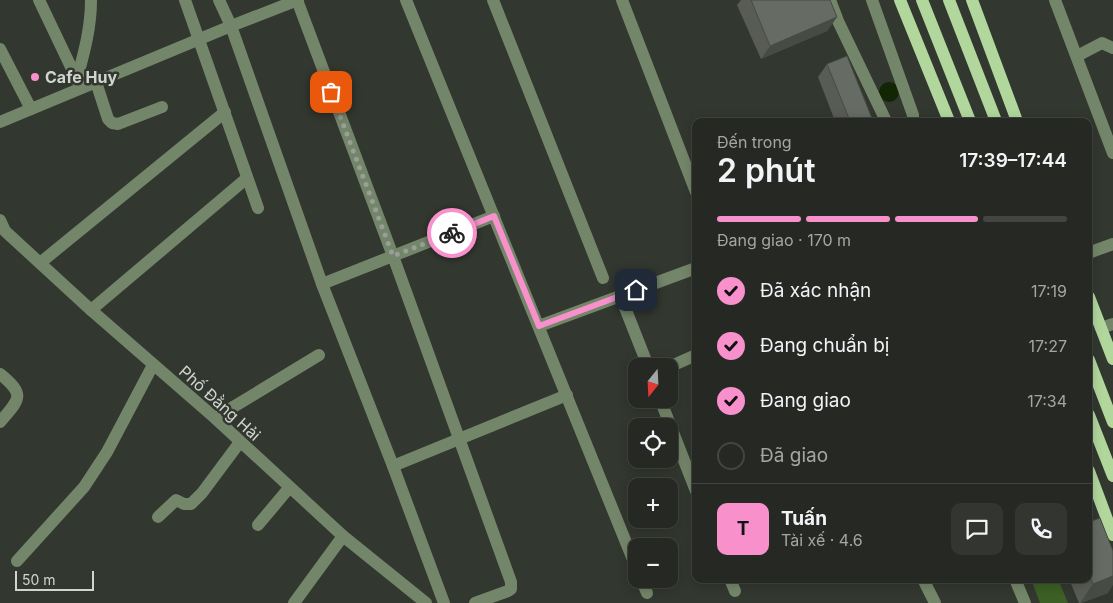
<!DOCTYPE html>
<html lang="vi">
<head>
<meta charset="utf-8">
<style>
  :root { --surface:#262923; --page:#323530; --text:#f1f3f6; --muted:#a4a6a6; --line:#424541; --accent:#f890cc }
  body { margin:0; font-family:Inter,sans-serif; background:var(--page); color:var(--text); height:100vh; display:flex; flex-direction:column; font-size:19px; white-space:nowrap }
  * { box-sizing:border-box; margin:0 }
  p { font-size:16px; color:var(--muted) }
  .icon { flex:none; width:28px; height:28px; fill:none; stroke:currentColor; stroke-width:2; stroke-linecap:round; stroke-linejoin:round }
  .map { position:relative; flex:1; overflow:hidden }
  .panel { position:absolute; left:692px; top:118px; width:400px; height:465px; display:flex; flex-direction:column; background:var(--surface); border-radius:10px; box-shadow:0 2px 12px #0003,0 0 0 1px var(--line) }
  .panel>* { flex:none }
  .needle { width:32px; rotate:198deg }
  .buttons { position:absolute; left:628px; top:358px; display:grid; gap:10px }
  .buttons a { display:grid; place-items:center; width:50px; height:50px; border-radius:10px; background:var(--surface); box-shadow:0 2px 12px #0003,0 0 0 1px var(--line); font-size:25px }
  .scale { position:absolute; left:15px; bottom:12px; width:79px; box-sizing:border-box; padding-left:5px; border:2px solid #d1d5d0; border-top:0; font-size:14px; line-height:18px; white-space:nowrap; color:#d1d5d0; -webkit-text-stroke:4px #32372f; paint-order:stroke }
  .pin { position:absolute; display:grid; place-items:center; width:42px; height:42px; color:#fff; margin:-21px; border-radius:10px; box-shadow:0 2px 8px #0006 }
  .courier { position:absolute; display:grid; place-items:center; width:50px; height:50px; margin:-25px; border:4px solid #f890cc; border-radius:50%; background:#fff; color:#222; box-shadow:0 1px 6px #0007 }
  .headline em { font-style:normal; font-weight:600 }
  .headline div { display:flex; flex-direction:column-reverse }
  .headline { display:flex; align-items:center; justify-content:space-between; height:85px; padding:0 25px }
  h1 { font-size:32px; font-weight:600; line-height:38px }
  .bar { display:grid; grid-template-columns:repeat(4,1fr); gap:8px 5px; align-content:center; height:60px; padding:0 25px }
  .bar i { height:6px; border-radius:4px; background:var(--line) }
  .bar .on { background:var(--accent) }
  .bar p { grid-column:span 4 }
  .line { display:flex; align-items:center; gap:12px; padding:0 25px; border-top:1px solid var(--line) }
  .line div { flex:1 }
  .round { display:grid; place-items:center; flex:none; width:52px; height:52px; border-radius:10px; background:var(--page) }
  ol { padding:0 25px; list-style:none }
  li { display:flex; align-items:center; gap:15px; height:55px }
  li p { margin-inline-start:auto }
  li .icon { padding:5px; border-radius:50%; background:var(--accent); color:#111; stroke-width:4 }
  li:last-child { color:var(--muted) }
  li i { width:28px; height:28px; border:2px solid var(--line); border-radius:50% }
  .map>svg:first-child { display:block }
  .green { fill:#3b5f24 }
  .water { fill:#122605 }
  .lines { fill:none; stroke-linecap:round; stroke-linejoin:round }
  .minor { stroke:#74866a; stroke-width:12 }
  .major { stroke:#b1d79d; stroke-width:12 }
  .wall { fill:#585c55 }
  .shaded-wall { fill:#474b45 }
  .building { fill:#666b63; stroke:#474b45 }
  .done { stroke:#999e98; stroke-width:5; stroke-dasharray:0 9 }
  .route { stroke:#f890cc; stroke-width:6 }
  .poi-dot { fill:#f890cc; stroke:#32372f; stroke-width:2 }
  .labels { text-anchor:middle; stroke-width:5; stroke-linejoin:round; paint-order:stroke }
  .poi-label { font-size:16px; font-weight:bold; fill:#d1d5d0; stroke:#32372f; text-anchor:start }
  .street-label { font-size:16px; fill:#d1d5d0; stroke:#32372f }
</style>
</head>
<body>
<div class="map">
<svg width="1113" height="603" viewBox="0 0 1113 603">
  <rect width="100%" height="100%" fill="#32372f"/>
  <path class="green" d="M1031 579H1058L1068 603H1040Z"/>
  <circle class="water" cx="889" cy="92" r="10"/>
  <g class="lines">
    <g class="minor">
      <path d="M39 0 81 88"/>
      <path d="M185 0 258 208"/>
      <path d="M219 0 231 26 322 284 393 466 444 603"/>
      <path d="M297 0 393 256 511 582V589L508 591 475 603"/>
      <path d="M406 0 636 567"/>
      <path d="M493 0 603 278"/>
      <path d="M622 0 696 192"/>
      <path d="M830 0 838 21 886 121"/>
      <path d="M872 0 913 115V121"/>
      <path d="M1055 0 1113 153"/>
      <path d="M0 49 31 109"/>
      <path d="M1077 56 1102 43 1113 48"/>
      <path d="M77 79C84 53 91 28 91 0"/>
      <path d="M96 82 108 119 112 123 118 124 162 107"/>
      <path d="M0 122 231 26 298 0"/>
      <path d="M0 220 5 231 91 310 215 418 343 536 426 603"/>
      <path d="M1091 252 1113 244"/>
      <path d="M40 263 225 112"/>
      <path d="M322 284 494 216"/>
      <path d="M620 295 648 366"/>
      <path d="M91 310 247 178"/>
      <path d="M539 326 696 268"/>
      <path d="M1101 328 1113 324"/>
      <path d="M669 367 696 355"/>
      <path d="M0 374C26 395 20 399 0 422"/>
      <path d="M660 399 696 491"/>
      <path d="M215 418 319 355"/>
      <path d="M393 466 567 395"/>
      <path d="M158 517 176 500 184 504H191L202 493 240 442"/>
      <path d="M258 525 289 488"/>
      <path d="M17 561 84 487 107 452 153 365"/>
      <path d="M641 579 647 593"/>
      <path d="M730 579 735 591"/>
      <path d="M923 579 935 603"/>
      <path d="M1015 579 1025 603"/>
      <path d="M294 603 343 536"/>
    </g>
    <g class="major">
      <path d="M900 0 949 121"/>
      <path d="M922 0 970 121"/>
      <path d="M949 0 996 121"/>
      <path d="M972 0 1017 121"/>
      <path d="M1089 297 1113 359"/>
      <path d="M1089 360 1113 422"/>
      <path d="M1089 415 1113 476"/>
      <path d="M1089 471 1113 535"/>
    </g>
  </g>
  <g class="wall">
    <path d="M741 0H830L837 17 827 31 761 59 737 5Z"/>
    <path d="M827 64 873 121H835L818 77Z"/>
    <path d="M1089 520 1108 593 1081 603H1079L1069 579H1089Z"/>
  </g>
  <g class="shaded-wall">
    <path d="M837 17 827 31 761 59 770 46Z"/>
    <path d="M1113 576V585L1108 593 1081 603H1080L1093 584Z"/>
  </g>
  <g class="building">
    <path d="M751 0H830L837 17 770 46Z"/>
    <path d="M847 56 873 121H850L827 64Z"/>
    <path d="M1100 518 1113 551V576L1093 584 1089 574V520V522Z"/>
  </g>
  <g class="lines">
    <path class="done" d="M331 92 393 256 452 233"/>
    <path class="route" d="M452 233 494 216 539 326 636 290"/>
  </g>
  <circle class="poi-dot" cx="35" cy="77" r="5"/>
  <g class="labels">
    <g class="poi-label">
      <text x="45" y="83">Cafe Huy</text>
    </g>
    <g class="street-label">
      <text transform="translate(220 403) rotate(42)" y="6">Phố Đằng Hải</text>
    </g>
  </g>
</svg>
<div class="buttons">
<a><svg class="needle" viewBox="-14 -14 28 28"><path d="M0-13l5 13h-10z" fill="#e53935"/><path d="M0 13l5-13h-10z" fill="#a4a6a6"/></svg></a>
<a><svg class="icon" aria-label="locate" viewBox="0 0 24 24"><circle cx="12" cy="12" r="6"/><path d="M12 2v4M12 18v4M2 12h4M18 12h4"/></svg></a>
<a>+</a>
<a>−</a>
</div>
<div class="scale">50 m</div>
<div class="pin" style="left:331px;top:92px;background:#ea580c"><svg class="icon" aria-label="bag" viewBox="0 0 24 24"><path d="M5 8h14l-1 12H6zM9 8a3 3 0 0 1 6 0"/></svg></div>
<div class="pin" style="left:636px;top:290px;background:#1f2937"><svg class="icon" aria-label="home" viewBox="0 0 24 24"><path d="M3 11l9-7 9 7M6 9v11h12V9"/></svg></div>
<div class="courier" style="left:452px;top:233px"><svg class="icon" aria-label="bike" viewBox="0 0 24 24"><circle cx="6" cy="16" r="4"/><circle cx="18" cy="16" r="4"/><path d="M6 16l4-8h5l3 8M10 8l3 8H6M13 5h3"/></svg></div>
<section class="panel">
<div class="headline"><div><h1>2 phút</h1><p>Đến trong</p></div><em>17:39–17:44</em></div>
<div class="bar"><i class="on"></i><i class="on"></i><i class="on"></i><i></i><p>Đang giao · 170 m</p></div>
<ol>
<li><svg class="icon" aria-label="check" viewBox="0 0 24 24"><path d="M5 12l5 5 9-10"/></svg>Đã xác nhận<p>17:19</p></li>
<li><svg class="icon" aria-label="check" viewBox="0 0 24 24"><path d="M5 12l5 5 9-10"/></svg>Đang chuẩn bị<p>17:27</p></li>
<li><svg class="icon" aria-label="check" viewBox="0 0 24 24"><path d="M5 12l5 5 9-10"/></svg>Đang giao<p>17:34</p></li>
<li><i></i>Đã giao</li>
</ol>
<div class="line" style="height:90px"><b class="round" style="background:var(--accent);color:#111">T</b><div><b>Tuấn</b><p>Tài xế · 4.6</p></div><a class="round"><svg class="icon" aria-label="chat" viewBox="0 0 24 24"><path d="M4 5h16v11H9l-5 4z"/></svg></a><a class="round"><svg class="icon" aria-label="phone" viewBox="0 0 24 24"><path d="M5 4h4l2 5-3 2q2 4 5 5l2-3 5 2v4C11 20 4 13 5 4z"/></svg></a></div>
</section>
</div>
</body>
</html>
